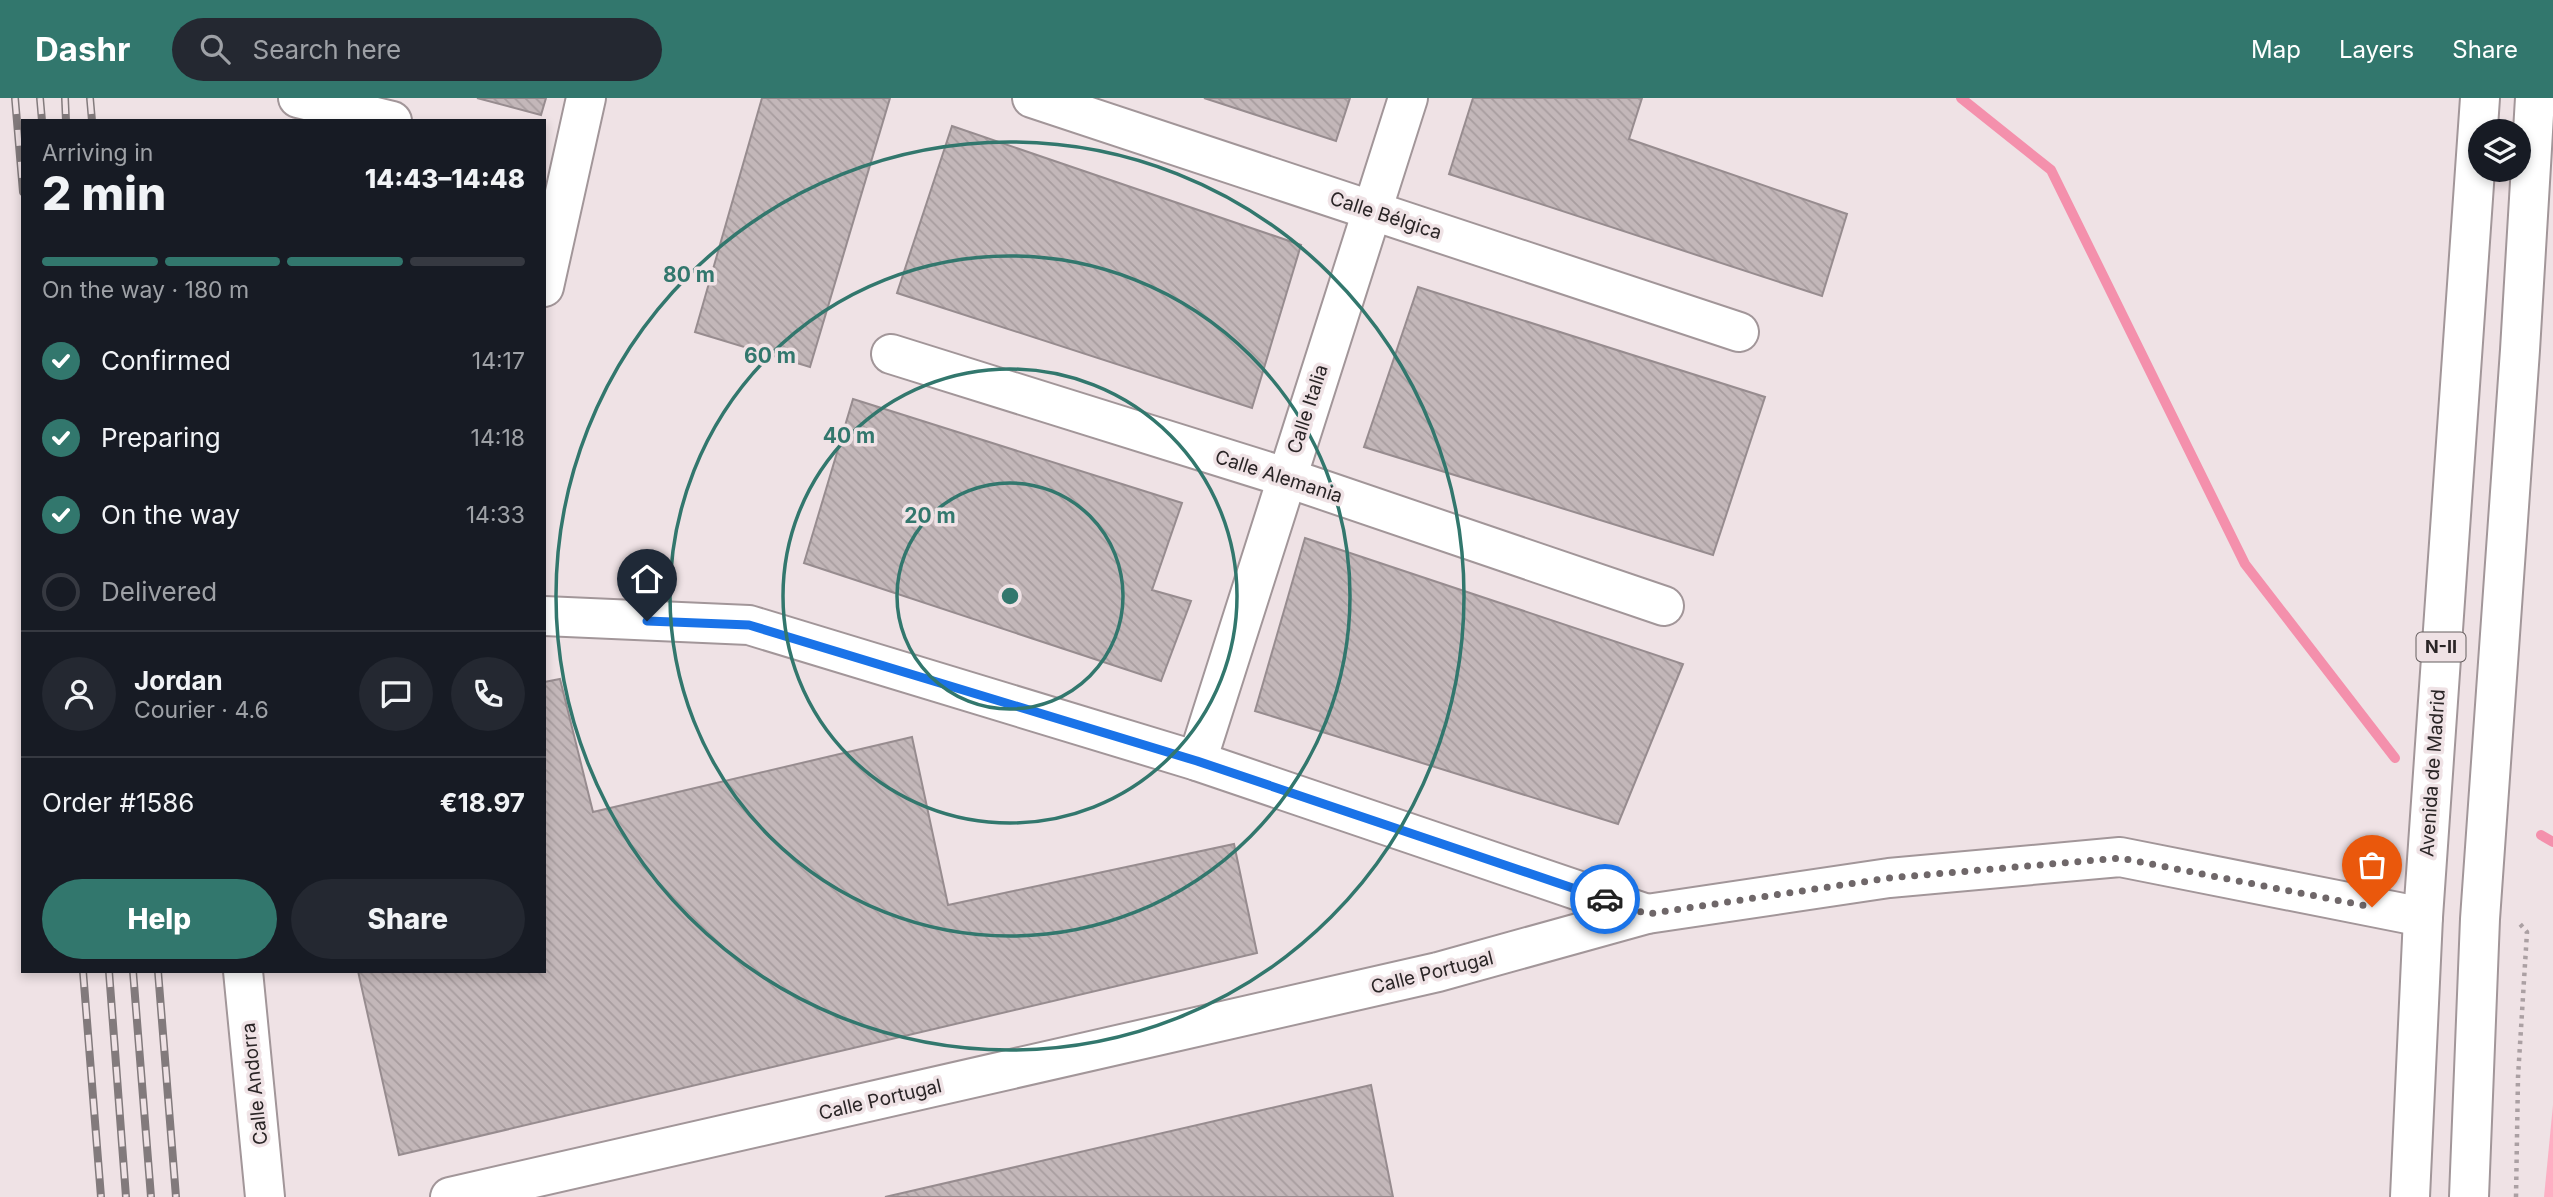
<!DOCTYPE html>
<html lang="en">
<head>
<meta charset="utf-8">
<style>
  :root { --surface:#171b24; --page:#242831; --text:#f1f3f6; --muted:#9ea1a6; --line:#363941; --accent:#32776d }
  body { margin:0; font-family:Inter,sans-serif; background:var(--page); color:var(--text); height:100vh; display:flex; flex-direction:column; font-size:26px; white-space:nowrap }
  * { box-sizing:border-box; margin:0 }
  p { font-size:23px; color:var(--muted) }
  .icon { flex:none; width:38px; height:38px; fill:none; stroke:currentColor; stroke-width:2; stroke-linecap:round; stroke-linejoin:round }
  .map { position:relative; flex:1; overflow:hidden }
  .details { position:absolute; left:21px; top:21px; width:525px; height:854px; display:flex; flex-direction:column; background:var(--surface); border-radius:0px; box-shadow:0 4px 10px #0003 }
  .details>* { flex:none }
  .controls { position:absolute; left:2468px; top:21px; display:grid; gap:14px }
  .controls a { display:grid; place-items:center; width:63px; height:63px; border-radius:50%; background:var(--surface); box-shadow:0 4px 10px #0003; font-size:35px }
  .pin { position:absolute; display:grid; place-items:center; width:60px; height:60px; color:#fff; margin:-72px -30px; border-radius:50% 50% 50% 0; rotate:-45deg; box-shadow:0 0 7px #0007 }
  .pin .icon { rotate:45deg }
  .courier { position:absolute; display:grid; place-items:center; width:70px; height:70px; margin:-35px; border:5px solid #1a73e8; border-radius:50%; background:#fff; color:#222; box-shadow:0 2px 9px #0007 }
  .overview em { font-style:normal; font-weight:800 }
  .overview div { display:flex; flex-direction:column-reverse }
  .overview { display:flex; align-items:center; justify-content:space-between; height:119px; padding:0 21px }
  h1 { font-size:46px; font-weight:800; line-height:52px }
  .bar { display:grid; grid-template-columns:repeat(4,1fr); gap:10px 7px; align-content:center; height:84px; padding:0 21px }
  .bar i { height:9px; border-radius:5px; background:var(--line) }
  .bar .selected { background:var(--accent) }
  .bar p { grid-column:span 4 }
  .line { display:flex; align-items:center; gap:18px; padding:0 21px; border-top:2px solid var(--line) }
  .line div { flex:1 }
  .round { display:grid; place-items:center; flex:none; width:74px; height:74px; border-radius:37px; background:var(--page) }
  ol { padding:0 21px; list-style:none }
  li { display:flex; align-items:center; gap:21px; height:77px }
  li p { margin-inline-start:auto }
  li .icon { padding:7px; border-radius:50%; background:var(--accent); color:#fff; stroke-width:4 }
  li:last-child { color:var(--muted) }
  li i { width:38px; height:38px; border:4px solid var(--line); border-radius:50% }
  .cta { display:flex; gap:14px; margin-top:auto; padding:14px 21px }
  .cta a { flex:1; height:80px; border-radius:42px; background:var(--accent); color:#fff; font-size:28px; font-weight:800; line-height:80px; text-align:center }
  .cta a+a { background:var(--page); color:var(--text) }
  header { display:flex; align-items:center; gap:42px; box-sizing:border-box; height:98px; padding:0 35px; background:var(--accent); color:#fff }
  header strong { font-size:33px }
  nav { display:flex; gap:38px; margin-inline-start:auto; font-size:24px }
  .search { width:490px; height:63px; background:var(--page); display:flex; align-items:center; gap:18px; box-sizing:border-box; padding:0 24px; border-radius:38px; color:var(--muted); font-size:26px }
  .map>svg:first-child { display:block }
  .green { fill:#feaec3 }
  .lines { fill:none; stroke-linecap:round; stroke-linejoin:round }
  .stream { stroke:#f490ac; stroke-width:10 }
  .building { fill:url(#building-back-hatch); stroke:#978c8f; stroke-width:2 }
  .minor-casing { stroke:#a29699; stroke-width:42 }
  .major-casing { stroke:#a29699; stroke-width:42 }
  .path { stroke:#aba0a3; stroke-width:4.5; stroke-dasharray:3.5 5; stroke-linecap:butt }
  .minor { stroke:#fff; stroke-width:38 }
  .major { stroke:#fff; stroke-width:38 }
  .rail-casing { stroke:#827a7c; stroke-width:8 }
  .rail { stroke:#efe2e5; stroke-width:5; stroke-dasharray:16; stroke-linecap:butt }
  .done { stroke:#6f6769; stroke-width:7; stroke-dasharray:0 12.6 }
  .route { stroke:#1a73e8; stroke-width:9 }
  .ring { fill:none; stroke:#32776d; stroke-width:3.5 }
  .labels { text-anchor:middle; stroke-width:7; stroke-linejoin:round; paint-order:stroke }
  .shield { fill:#efe2e5; stroke:#655e5f; stroke-width:2 }
  .shield-label { font-size:18px; font-weight:bold; fill:#2a2526 }
  .street-label { font-size:19px; fill:#2a2526; stroke:#efe2e5 }
  .centre { fill:#32776d; stroke:#efe2e5; stroke-width:3.5 }
  .ring-label { font-size:21px; text-anchor:middle; font-weight:bold; fill:#32776d; stroke:#efe2e5; stroke-width:7; stroke-linejoin:round; paint-order:stroke }
</style>
</head>
<body>
<header>
<strong>Dashr</strong>
<div class="search"><svg class="icon" aria-label="search" viewBox="0 0 24 24"><circle cx="10" cy="10" r="6"/><path d="M15 15l6 6"/></svg>Search here</div>
<nav><a>Map</a><a>Layers</a><a>Share</a></nav>
</header>
<div class="map">
<svg width="2553" height="1099" viewBox="0 0 2553 1099">
  <defs>
    <pattern id="building-back-hatch" width="6" height="6" patternUnits="userSpaceOnUse" patternTransform="scale(1.75)"><rect width="6" height="6" fill="#c3b7b9"/><path d="M-1 5l2 2M0 0l6 6M5-1l2 2" fill="none" stroke="#a89d9f"/></pattern>
  </defs>
  <rect width="100%" height="100%" fill="#efe2e5"/>
  <path class="green" d="M2553 1007V1099H2544Z"/>
  <g class="lines">
    <g class="stream">
      <path d="M1961 0 2051 72 2245 466 2395 660"/>
      <path d="M2541 737 2553 744"/>
    </g>
  </g>
  <g class="building">
    <path d="M477 0H546L541 17Z"/>
    <path d="M762 0H890L810 269 695 234Z"/>
    <path d="M1204 0H1350L1336 43Z"/>
    <path d="M1473 0H1642L1629 41 1847 116 1822 198 1449 76Z"/>
    <path d="M952 28 1301 147 1252 310 897 195Z"/>
    <path d="M1418 189 1765 299 1713 457 1364 349Z"/>
    <path d="M853 301 1182 405 1152 492 1191 503 1161 583 804 465Z"/>
    <path d="M1305 440 1683 566 1618 726 1255 613Z"/>
    <path d="M560 581 593 714 912 639 948 807 1234 746 1257 855 399 1057 358 873H544V584Z"/>
    <path d="M1371 987 1393 1099H885Z"/>
  </g>
  <g class="lines">
    <defs>
      <g id="minor">
        <path d="M298 0 392 23"/>
        <path d="M1032 0 1739 234"/>
        <path d="M544 189 586 0"/>
        <path d="M891 256 1285 379 1664 508"/>
        <path d="M544 518 749 527 1197 663 1647 816"/>
        <path d="M1197 663 1408 0"/>
        <path d="M243 873 265 1099"/>
        <path d="M450 1099 1438 874 1647 816 1889 780 2120 759 2423 819"/>
      </g>
      <g id="major">
        <path d="M2410 1099 2423 819 2480 0"/>
        <path d="M2469 1099 2480 821 2520 252 2535 0"/>
      </g>
    </defs>
    <use href="#minor" class="minor-casing"/>
    <use href="#major" class="major-casing"/>
    <path class="path" d="M2516 1099 2518 979 2527 834 2520 826"/>
    <use href="#minor" class="minor"/>
    <use href="#major" class="major"/>
    <defs>
      <g id="rail">
        <path d="M15 0 23 94"/>
        <path d="M40 0 42 23"/>
        <path d="M65 0 66 23"/>
        <path d="M90 0 92 23"/>
        <path d="M83 873 101 1099"/>
        <path d="M109 873 126 1099"/>
        <path d="M133 873 151 1099"/>
        <path d="M158 873 176 1099"/>
      </g>
    </defs>
    <use href="#rail" class="rail-casing"/>
    <use href="#rail" class="rail"/>
  </g>
  <g class="lines">
    <path class="done" d="M1605 801 1647 816 1889 780 2120 760 2372 809"/>
    <path class="route" d="M647 523 749 527 1197 663 1605 801"/>
  </g>
  <g class="ring">
    <circle cx="1010" cy="498" r="113"/>
    <circle cx="1010" cy="498" r="227"/>
    <circle cx="1010" cy="498" r="340"/>
    <circle cx="1010" cy="498" r="454"/>
  </g>
  <g class="labels">
    <rect class="shield" x="2416.5" y="534.5" width="49" height="29" rx="5"/>
    <g class="shield-label">
      <text x="2441" y="555">N-II</text>
    </g>
    <g class="street-label">
      <text transform="translate(1386 117) rotate(18)" y="7">Calle Bélgica</text>
      <text transform="translate(1307 311) rotate(-72)" y="7">Calle Italia</text>
      <text transform="translate(1279 378) rotate(18)" y="7">Calle Alemania</text>
      <text transform="translate(2432 675) rotate(-86)" y="7">Avenida de Madrid</text>
      <text transform="translate(1432 874) rotate(-14)" y="7">Calle Portugal</text>
      <text transform="translate(254 986) rotate(-96)" y="7">Calle Andorra</text>
      <text transform="translate(880 1001) rotate(-13)" y="7">Calle Portugal</text>
    </g>
  </g>
  <circle cx="1010" cy="498" r="10" class="centre"/>
  <g class="ring-label">
    <text x="689" y="184">80 m</text>
    <text x="770" y="265">60 m</text>
    <text x="849" y="345">40 m</text>
    <text x="930" y="425">20 m</text>
  </g>
</svg>
<div class="controls">
<a><svg class="icon" aria-label="layers" viewBox="0 0 24 24"><path d="M12 4l9 5-9 5-9-5zM3 14l9 5 9-5"/></svg></a>
</div>
<div class="pin" style="left:2372px;top:809px;background:#ea580c"><svg class="icon" aria-label="bag" viewBox="0 0 24 24"><path d="M5 8h14l-1 12H6zM9 8a3 3 0 0 1 6 0"/></svg></div>
<div class="pin" style="left:647px;top:523px;background:#1f2937"><svg class="icon" aria-label="home" viewBox="0 0 24 24"><path d="M3 11l9-7 9 7M6 9v11h12V9"/></svg></div>
<div class="courier" style="left:1605px;top:801px"><svg class="icon" aria-label="car" viewBox="0 0 24 24"><path d="M5 17H2v-5l4-1 3-4h7l3 4 3 1v5h-3M9 17h6M6 11h13"/><circle cx="7" cy="17" r="2"/><circle cx="17" cy="17" r="2"/></svg></div>
<section class="details">
<div class="overview"><div><h1>2 min</h1><p>Arriving in</p></div><em>14:43–14:48</em></div>
<div class="bar"><i class="selected"></i><i class="selected"></i><i class="selected"></i><i></i><p>On the way · 180 m</p></div>
<ol>
<li><svg class="icon" aria-label="check" viewBox="0 0 24 24"><path d="M5 12l5 5 9-10"/></svg>Confirmed<p>14:17</p></li>
<li><svg class="icon" aria-label="check" viewBox="0 0 24 24"><path d="M5 12l5 5 9-10"/></svg>Preparing<p>14:18</p></li>
<li><svg class="icon" aria-label="check" viewBox="0 0 24 24"><path d="M5 12l5 5 9-10"/></svg>On the way<p>14:33</p></li>
<li><i></i>Delivered</li>
</ol>
<div class="line" style="height:126px"><a class="round"><svg class="icon" aria-label="person" viewBox="0 0 24 24"><circle cx="12" cy="8" r="4"/><path d="M4 21q1-7 8-7t8 7"/></svg></a><div><b>Jordan</b><p>Courier · 4.6</p></div><a class="round"><svg class="icon" aria-label="chat" viewBox="0 0 24 24"><path d="M4 5h16v11H9l-5 4z"/></svg></a><a class="round"><svg class="icon" aria-label="phone" viewBox="0 0 24 24"><path d="M5 4h4l2 5-3 2q2 4 5 5l2-3 5 2v4C11 20 4 13 5 4z"/></svg></a></div>
<div class="line" style="height:91px"><div>Order #1586</div><b>€18.97</b></div>
<div class="cta"><a>Help</a><a>Share</a></div>
</section>
</div>
</body>
</html>
